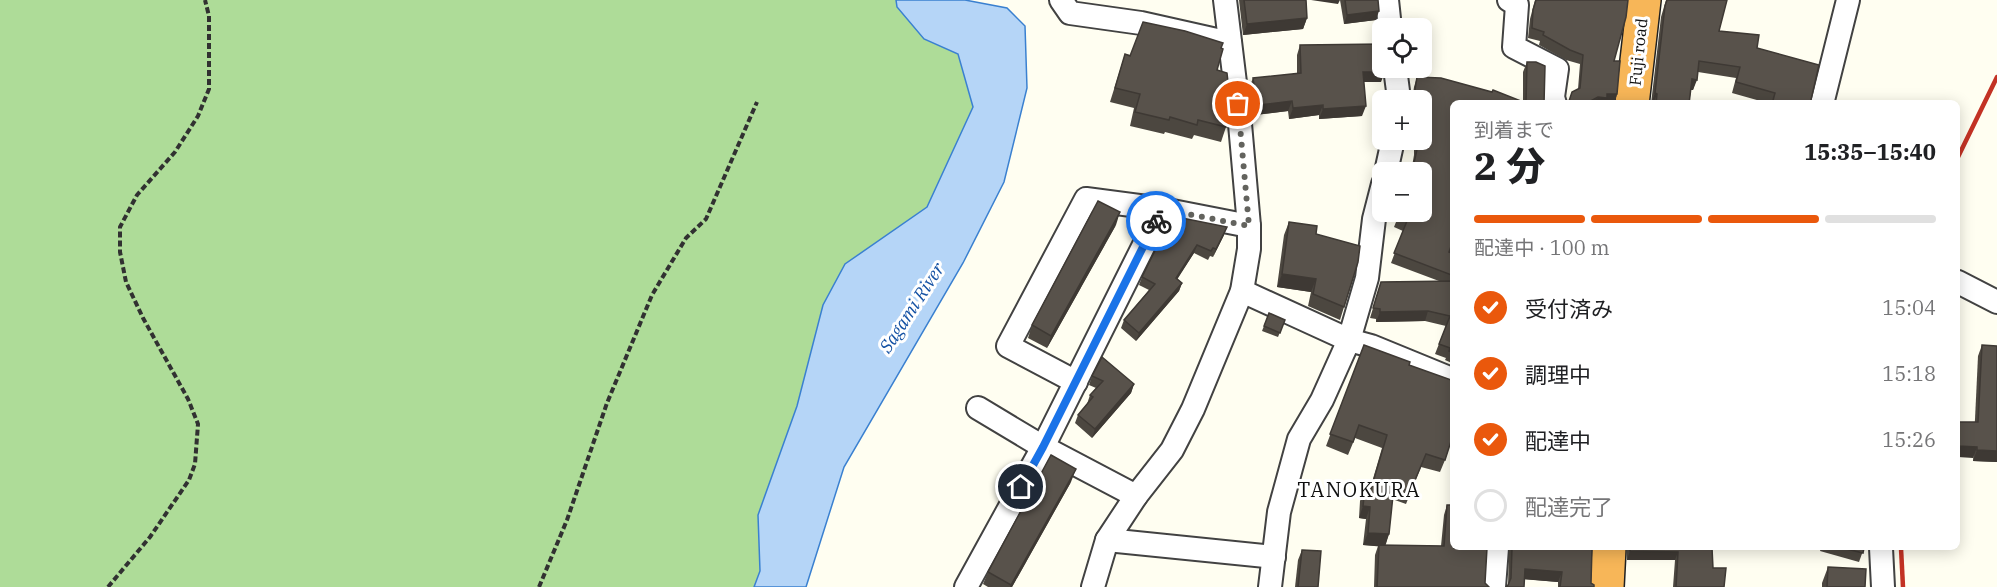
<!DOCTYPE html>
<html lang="ja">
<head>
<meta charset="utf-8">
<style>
  :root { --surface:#fff; --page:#f2f2f2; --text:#202124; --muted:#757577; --line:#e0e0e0; --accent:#ea580c }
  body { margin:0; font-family:"IBM Plex Serif","Noto Sans JP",serif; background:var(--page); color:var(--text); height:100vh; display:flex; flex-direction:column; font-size:22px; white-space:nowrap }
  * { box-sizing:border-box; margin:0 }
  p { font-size:20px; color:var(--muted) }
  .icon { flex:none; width:33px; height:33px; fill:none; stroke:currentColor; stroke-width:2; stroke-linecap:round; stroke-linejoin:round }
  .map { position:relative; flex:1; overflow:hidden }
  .side { position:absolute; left:1450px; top:100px; width:510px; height:450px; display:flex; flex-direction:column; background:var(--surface); border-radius:9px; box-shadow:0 3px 15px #0003 }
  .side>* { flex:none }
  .buttons { position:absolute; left:1372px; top:18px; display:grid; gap:12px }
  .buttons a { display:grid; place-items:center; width:60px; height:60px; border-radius:9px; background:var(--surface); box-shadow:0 3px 15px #0003; font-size:30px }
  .pin { position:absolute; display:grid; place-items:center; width:51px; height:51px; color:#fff; margin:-26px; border:3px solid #fff; border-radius:50%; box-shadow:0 2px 6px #0007 }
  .courier { position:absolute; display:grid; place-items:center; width:60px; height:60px; margin:-30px; border:4px solid #1a73e8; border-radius:50%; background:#fff; color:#222; box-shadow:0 2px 8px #0007 }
  .headline em { font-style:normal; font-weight:800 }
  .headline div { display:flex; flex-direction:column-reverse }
  .headline { display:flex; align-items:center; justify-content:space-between; height:102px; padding:0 24px }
  h1 { font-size:39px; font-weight:800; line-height:45px }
  .bar { display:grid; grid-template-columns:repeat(4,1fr); gap:9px 6px; align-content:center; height:72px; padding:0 24px }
  .bar i { height:8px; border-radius:4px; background:var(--line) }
  .bar .on { background:var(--accent) }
  .bar p { grid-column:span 4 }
  ol { padding:0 24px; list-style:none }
  li { display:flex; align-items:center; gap:18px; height:66px }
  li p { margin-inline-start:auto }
  li .icon { padding:6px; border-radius:50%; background:var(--accent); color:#fff; stroke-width:4 }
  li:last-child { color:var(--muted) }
  li i { width:33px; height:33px; border:3px solid var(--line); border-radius:50% }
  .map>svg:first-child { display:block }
  .forest { fill:#aedc98 }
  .water { fill:#b5d5f7; stroke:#3a80d0; stroke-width:1.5 }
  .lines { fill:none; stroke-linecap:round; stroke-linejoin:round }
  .minor-casing { stroke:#424242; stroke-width:26 }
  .highway-casing { stroke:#202020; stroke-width:36 }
  .path { stroke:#313131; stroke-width:4; stroke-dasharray:6 3; stroke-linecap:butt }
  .minor { stroke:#fff; stroke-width:22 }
  .highway { stroke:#f7b658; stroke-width:33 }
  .rail { stroke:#c33224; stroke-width:4.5 }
  .wall { fill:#4c4740 }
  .shaded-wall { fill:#3e3934 }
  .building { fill:#58524b; stroke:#3e3934; stroke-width:1.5 }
  .done { stroke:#63635e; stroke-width:6; stroke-dasharray:0 10.8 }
  .route { stroke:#1a73e8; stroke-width:8 }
  .labels { text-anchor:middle; stroke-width:6; stroke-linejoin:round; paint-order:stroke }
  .street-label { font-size:16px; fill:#0f0f0f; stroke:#fff }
  .water-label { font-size:18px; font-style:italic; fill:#1552a4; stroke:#fff }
  .quarter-label { font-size:20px; letter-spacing:1.5px; fill:#0f0f0f; stroke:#fff }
</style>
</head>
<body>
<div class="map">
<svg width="1997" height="587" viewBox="0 0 1997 587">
  <rect width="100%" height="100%" fill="#fffef1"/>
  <path class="forest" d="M0 0H896L898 7 924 39 958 54 973 107 927 207 845 264 823 305 797 406 758 515 760 571 754 587H0Z"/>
  <path class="water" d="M896 0H965L1007 8 1025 26 1027 88 1004 182 963 263 844 467 806 587H754L760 571 758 515 797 406 823 305 845 264 927 207 973 107 958 54 924 39 897 7Z"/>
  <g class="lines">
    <defs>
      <g id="minor">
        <path d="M1061 0 1070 13 1141 23 1230 43"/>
        <path d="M1387 0 1390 28"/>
        <path d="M1509 0 1517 5 1514 47 1557 69 1553 97 1555 104"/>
        <path d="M1395 68 1398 91 1397 100"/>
        <path d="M1822 104 1848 0"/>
        <path d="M1386 172 1393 140"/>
        <path d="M1958 282 1997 302"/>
        <path d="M1242 291 1349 340 1371 346 1454 380"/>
        <path d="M1076 382 1008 346 1086 199 1162 209"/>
        <path d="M978 408 1043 447 1136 496"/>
        <path d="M1107 540 1274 557"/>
        <path d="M1881 548 1883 587"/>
        <path d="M966 587 1043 447 1162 209 1249 226"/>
        <path d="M1093 587 1107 540 1136 496 1172 450 1193 409 1242 291 1249 249V226L1240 124 1225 0"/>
        <path d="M1270 587 1279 512 1299 439 1322 400 1349 340 1367 278 1374 219 1383 184"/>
        <path d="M1494 587 1497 548"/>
      </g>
      <g id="highway">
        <path d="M1632 104 1644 0"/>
        <path d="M1607 587 1609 548"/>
      </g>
    </defs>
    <use href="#minor" class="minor-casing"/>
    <use href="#highway" class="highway-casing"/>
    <g class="path">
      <path d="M108 587 150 537 189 480 195 464 198 424 188 399 143 318 126 282 120 252V227L137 195 175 152 198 116 209 89V16L205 0"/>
      <path d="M539 587 567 520 607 403 652 295 686 238 706 219 757 102"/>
    </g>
    <use href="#minor" class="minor"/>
    <use href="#highway" class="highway"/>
    <g class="rail">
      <path d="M1958 157 1997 77"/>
      <path d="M1901 548 1903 587"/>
    </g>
  </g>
  <g class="wall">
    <path d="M1239 0H1306L1307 18 1303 29 1243 35Z"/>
    <path d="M1340 0H1378L1376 20 1344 24Z"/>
    <path d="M1535 0H1628L1614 61 1617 94 1614 104H1568L1572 92 1578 89 1580 64 1566 60 1539 45 1540 41 1528 38 1530 19Z"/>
    <path d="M1666 0H1727L1719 31 1757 48 1810 104H1771L1732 93 1736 78 1698 72 1693 90H1691L1689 104H1651L1661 17Z"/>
    <path d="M1300 45 1381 82H1364L1362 116 1319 119V115L1289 119 1288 111 1255 115 1254 111 1252 112 1249 88 1253 78 1297 74V55Z"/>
    <path d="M1125 54 1217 70 1230 100 1227 110 1226 127 1221 142 1194 135 1192 139 1165 132 1164 134 1130 126 1134 108 1110 102Z"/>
    <path d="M1527 62 1544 104H1454L1449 252 1454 254V364L1445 360 1446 358 1435 354 1446 326 1425 321 1376 322V319L1370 318 1381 282 1439 281 1391 263 1403 231 1394 227 1400 212 1422 172H1411L1414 155V150H1411L1413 142 1406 140H1422V100H1412L1414 87 1417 77 1523 101V72Z"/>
    <path d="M1172 216 1224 235 1213 257 1210 256 1208 260 1194 253 1177 279 1182 283 1179 291 1136 341 1121 328 1124 320 1149 290 1139 285 1142 277Z"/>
    <path d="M1289 222 1316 234 1344 307 1340 320 1308 306 1311 292 1277 287 1284 235Z"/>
    <path d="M1116 225 1047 348 1028 338 1032 325Z"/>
    <path d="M1269 313 1285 320 1278 337 1262 331Z"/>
    <path d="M1364 345 1409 365 1445 460 1440 472 1421 467 1406 504 1392 499 1389 534 1385 545 1441 546 1444 515 1447 505 1485 583 1489 587H1374L1375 555 1378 546 1363 545 1366 519 1359 518 1360 501 1365 488 1370 489 1382 448 1355 438 1348 455 1326 446Z"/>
    <path d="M1982 345 1997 462 1973 461 1978 356Z"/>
    <path d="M1092 376 1134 384 1131 393 1092 438 1075 423 1078 415 1087 404 1090 395 1096 388 1089 385Z"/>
    <path d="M1071 482 1012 587H988L983 584 988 572Z"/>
    <path d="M1509 548H1592L1591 583 1594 587H1558V582L1524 579 1508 586Z"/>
    <path d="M1626 548H1712L1713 568 1724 587H1673L1675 560H1627Z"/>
    <path d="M1821 548H1864L1859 562 1820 551Z"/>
    <path d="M1302 550 1318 587H1295L1298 560Z"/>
    <path d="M1828 567 1865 587H1822V583Z"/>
  </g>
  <g class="shaded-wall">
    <path d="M1311 0H1340L1338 4Z"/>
    <path d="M1379 11 1376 20 1344 24 1347 15Z"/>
    <path d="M1307 18 1303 29 1243 35 1247 24Z"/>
    <path d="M1363 72H1385L1381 82H1359Z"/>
    <path d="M1692 79 1697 80 1693 90H1688Z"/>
    <path d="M1655 93 1657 94 1653 104H1651Z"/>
    <path d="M1607 94H1617L1614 104H1585Z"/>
    <path d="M1256 101H1258L1254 111 1252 112Z"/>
    <path d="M1292 101 1288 111 1255 115 1259 105Z"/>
    <path d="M1323 105 1319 115 1289 119 1293 108Z"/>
    <path d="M1366 106 1362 116 1319 119 1323 109Z"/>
    <path d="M1120 212 1116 225 1047 348 1051 336Z"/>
    <path d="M1227 227 1224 235 1213 257 1216 249Z"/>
    <path d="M1197 245 1194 253 1173 286 1176 278Z"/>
    <path d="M1282 274 1316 279 1311 292 1277 287Z"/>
    <path d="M1182 283 1179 291 1136 341 1139 333Z"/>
    <path d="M1428 311 1425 321 1376 322 1380 312Z"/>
    <path d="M1134 384 1131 393 1092 438 1095 429Z"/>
    <path d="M1958 446 1977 447 1973 458 1958 457Z"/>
    <path d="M1977 450 1997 451V462L1973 461Z"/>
    <path d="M1076 469 1071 482 1012 587H1010Z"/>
    <path d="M1363 506 1370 507 1366 519 1359 518Z"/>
    <path d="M1368 533 1389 534 1385 547 1363 545Z"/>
    <path d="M1630 551 1678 552 1675 560H1627Z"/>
    <path d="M1525 569 1562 572 1558 582 1521 579Z"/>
  </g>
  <g class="building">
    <path d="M1244 0H1306L1307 18 1247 24Z"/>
    <path d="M1345 0H1378L1379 11 1347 15Z"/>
    <path d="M1536 0H1628L1626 17 1614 61H1620L1617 94H1607V98L1598 97 1585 104H1568L1572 92 1580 88 1583 55 1570 50 1543 35 1544 32 1532 28 1533 10Z"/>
    <path d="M1667 0H1727L1719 31 1759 35 1757 48 1819 65 1810 104H1772L1775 93 1736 82 1740 67 1699 61 1697 80 1692 79 1689 104H1656L1657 94 1655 93 1665 6Z"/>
    <path d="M1143 22 1185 31 1223 43 1221 48 1223 49 1217 70 1227 73 1230 100H1227L1226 127 1198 120 1197 125 1170 117 1169 120 1135 112 1140 94 1115 88 1125 54 1130 56Z"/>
    <path d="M1383 44V68H1384L1385 72H1363L1366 106 1323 109V105L1293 108 1292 101 1259 105 1258 101H1256L1253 78 1301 73 1300 45Z"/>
    <path d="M1527 62H1536L1545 66 1544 104H1454V238L1449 252 1454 254V276L1394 253 1407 221 1398 218 1400 212H1422V172H1412L1418 145V141L1414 140H1422V100H1415L1416 96H1414L1417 77 1441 78 1492 92 1493 90 1526 103Z"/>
    <path d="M1098 201 1120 212 1051 336 1032 325Z"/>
    <path d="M1172 216 1227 227 1216 249 1213 248 1211 251 1197 245 1176 278 1182 283 1139 333 1124 320 1155 284 1142 277Z"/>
    <path d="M1289 222 1317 226 1316 234 1360 246 1358 262 1344 307 1313 294 1316 279 1282 274Z"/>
    <path d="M1454 281V353L1449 351 1450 348 1439 344 1450 316 1428 311 1380 312V309L1373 308 1381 282Z"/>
    <path d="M1269 313 1285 320 1280 333 1264 326Z"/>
    <path d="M1364 345 1410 362 1409 365 1454 381V432L1445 460 1426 454 1410 492 1394 486 1389 534 1368 533 1370 507 1363 506 1365 488 1371 489 1387 435 1359 425 1353 442 1330 434Z"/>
    <path d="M1982 345 1997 346V451L1977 450V447L1958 446V422H1978Z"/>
    <path d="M1102 357 1134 384 1095 429 1078 415 1093 397 1090 395 1103 381 1092 376Z"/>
    <path d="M1051 455 1076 469 1011 585 988 572Z"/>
    <path d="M1447 505H1454V548H1487L1485 583 1489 587H1377L1379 545 1444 546Z"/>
    <path d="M1512 548H1592L1591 583 1594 585V587H1560L1562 572 1525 569 1524 587H1506L1508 585 1511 578Z"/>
    <path d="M1630 548H1712L1713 568H1726L1724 587H1676L1678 552 1630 551Z"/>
    <path d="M1843 548H1864L1863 553Z"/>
    <path d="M1302 550 1321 551 1318 587H1298Z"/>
    <path d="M1828 567 1866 569 1865 587H1827Z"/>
  </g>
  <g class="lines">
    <path class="done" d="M1156 221 1162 209 1249 226 1238 104"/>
    <path class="route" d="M1021 487 1043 447 1156 221"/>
  </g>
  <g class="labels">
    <g class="street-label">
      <text transform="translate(1638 52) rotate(-84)" y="6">Fuji road</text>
    </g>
    <g class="water-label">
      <text transform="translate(912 308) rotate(-57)" y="6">Sagami River</text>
    </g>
    <g class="quarter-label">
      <text x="1359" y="497">TANOKURA</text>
    </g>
  </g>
</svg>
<div class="buttons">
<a><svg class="icon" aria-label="locate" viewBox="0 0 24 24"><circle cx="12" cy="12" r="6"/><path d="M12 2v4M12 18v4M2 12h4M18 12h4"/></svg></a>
<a>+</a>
<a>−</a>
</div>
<div class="pin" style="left:1238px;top:104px;background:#ea580c"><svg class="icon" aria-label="bag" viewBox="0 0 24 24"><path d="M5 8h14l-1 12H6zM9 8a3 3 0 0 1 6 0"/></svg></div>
<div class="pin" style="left:1021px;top:487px;background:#1f2937"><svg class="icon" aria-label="home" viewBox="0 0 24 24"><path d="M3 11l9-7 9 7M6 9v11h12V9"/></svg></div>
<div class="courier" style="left:1156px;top:221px"><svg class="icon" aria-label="bike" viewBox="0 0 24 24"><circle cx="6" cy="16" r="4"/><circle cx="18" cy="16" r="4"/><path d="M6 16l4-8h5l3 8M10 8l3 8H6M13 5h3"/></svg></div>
<section class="side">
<div class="headline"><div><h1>2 分</h1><p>到着まで</p></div><em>15:35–15:40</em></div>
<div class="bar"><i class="on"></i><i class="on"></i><i class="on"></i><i></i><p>配達中 · 100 m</p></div>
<ol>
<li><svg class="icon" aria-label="check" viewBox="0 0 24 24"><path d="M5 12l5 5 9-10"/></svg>受付済み<p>15:04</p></li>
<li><svg class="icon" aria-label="check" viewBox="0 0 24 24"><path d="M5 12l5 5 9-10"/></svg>調理中<p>15:18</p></li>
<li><svg class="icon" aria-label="check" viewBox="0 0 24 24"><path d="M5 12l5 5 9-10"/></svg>配達中<p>15:26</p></li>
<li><i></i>配達完了</li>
</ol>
</section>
</div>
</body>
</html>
